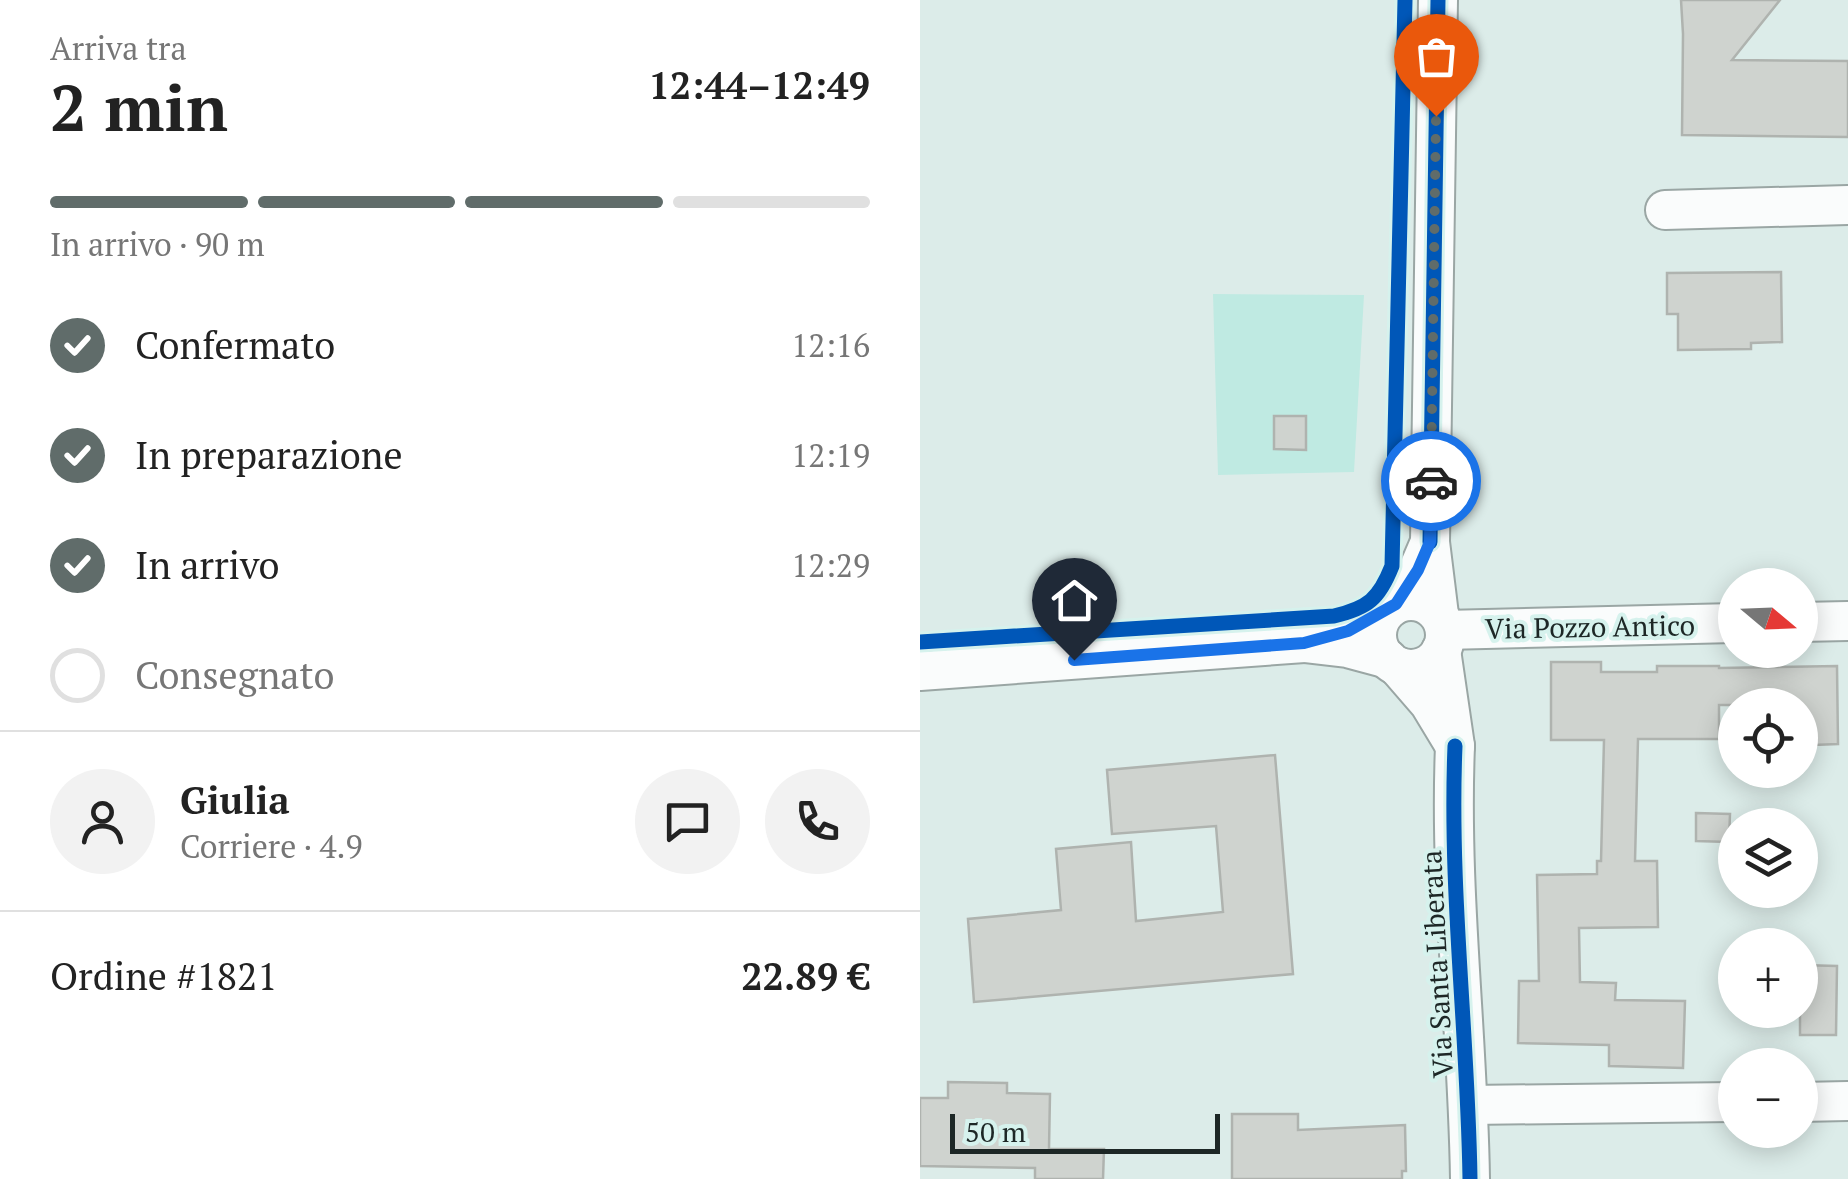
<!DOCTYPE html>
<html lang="it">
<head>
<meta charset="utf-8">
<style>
  :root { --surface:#fff; --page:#f2f2f2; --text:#222; --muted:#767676; --line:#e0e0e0; --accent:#606c6a }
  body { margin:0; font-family:"PT Serif",serif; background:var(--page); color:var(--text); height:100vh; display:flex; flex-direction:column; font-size:38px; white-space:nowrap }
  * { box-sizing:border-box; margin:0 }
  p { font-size:32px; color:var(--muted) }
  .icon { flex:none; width:55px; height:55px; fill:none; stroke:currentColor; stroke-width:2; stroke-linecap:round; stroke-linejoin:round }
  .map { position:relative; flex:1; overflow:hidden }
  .side { display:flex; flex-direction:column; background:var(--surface); width:920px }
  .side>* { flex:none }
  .needle { width:65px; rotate:109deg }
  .buttons { position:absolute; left:798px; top:568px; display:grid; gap:20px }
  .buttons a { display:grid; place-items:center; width:100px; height:100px; border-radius:50%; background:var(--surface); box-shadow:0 5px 25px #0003; font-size:50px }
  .scale { position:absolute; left:30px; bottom:25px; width:270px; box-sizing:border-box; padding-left:10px; border:5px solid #1d2726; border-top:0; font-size:28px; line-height:35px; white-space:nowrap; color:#1d2726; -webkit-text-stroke:8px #d6f2ed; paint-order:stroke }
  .pin { position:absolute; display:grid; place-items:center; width:85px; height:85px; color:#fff; margin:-102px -42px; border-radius:50% 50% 50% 0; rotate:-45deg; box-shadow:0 0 10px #0007 }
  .pin .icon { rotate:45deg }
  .courier { position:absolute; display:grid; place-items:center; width:100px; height:100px; margin:-50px; border:8px solid #1a73e8; border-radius:50%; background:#fff; color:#222; box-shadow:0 2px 12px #0007 }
  .overview em { font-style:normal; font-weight:800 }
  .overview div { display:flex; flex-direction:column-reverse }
  .overview { display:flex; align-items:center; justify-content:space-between; height:170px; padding:0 50px }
  h1 { font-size:65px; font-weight:800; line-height:75px }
  .bar { display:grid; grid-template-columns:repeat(4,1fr); gap:15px 10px; align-content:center; height:120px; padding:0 50px }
  .bar i { height:12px; border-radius:8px; background:var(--line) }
  .bar .active { background:var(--accent) }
  .bar p { grid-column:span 4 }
  .line { display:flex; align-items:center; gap:25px; padding:0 50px; border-top:2px solid var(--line) }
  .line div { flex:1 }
  .round { display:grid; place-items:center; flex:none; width:105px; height:105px; border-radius:52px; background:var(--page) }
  ol { padding:0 50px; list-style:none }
  li { display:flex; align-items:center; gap:30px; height:110px }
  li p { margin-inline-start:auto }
  li .icon { padding:10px; border-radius:50%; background:var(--accent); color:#fff; stroke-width:4 }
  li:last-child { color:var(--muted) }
  li i { width:55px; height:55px; border:5px solid var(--line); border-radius:50% }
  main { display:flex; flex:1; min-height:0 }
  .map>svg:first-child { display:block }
  .garden { fill:#bfeae2 }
  .building { fill:#cfd3cf; stroke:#afb3af; stroke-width:2.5 }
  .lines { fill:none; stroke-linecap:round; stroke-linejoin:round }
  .minor-casing { stroke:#9aa6a4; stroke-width:42 }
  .minor { stroke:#fafcfc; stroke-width:38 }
  .cycleway-casing { stroke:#d6f2ed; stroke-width:21 }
  .cycleway { stroke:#0057b8; stroke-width:15 }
  .done { stroke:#606c6a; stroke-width:10; stroke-dasharray:0 18 }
  .route { stroke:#1a73e8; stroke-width:12 }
  .labels { text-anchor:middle; stroke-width:8; stroke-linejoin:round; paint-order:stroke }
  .street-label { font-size:28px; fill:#1d2726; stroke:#d6f2ed }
</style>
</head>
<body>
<main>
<section class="side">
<div class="overview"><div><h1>2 min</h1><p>Arriva tra</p></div><em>12:44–12:49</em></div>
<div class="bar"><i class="active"></i><i class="active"></i><i class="active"></i><i></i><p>In arrivo · 90 m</p></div>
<ol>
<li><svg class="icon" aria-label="check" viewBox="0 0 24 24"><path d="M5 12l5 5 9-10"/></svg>Confermato<p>12:16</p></li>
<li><svg class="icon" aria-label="check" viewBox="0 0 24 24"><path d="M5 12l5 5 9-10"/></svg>In preparazione<p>12:19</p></li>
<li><svg class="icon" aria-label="check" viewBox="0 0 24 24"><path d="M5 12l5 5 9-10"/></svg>In arrivo<p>12:29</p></li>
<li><i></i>Consegnato</li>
</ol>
<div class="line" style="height:180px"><a class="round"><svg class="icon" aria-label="person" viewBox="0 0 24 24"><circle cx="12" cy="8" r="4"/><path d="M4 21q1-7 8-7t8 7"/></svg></a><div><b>Giulia</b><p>Corriere · 4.9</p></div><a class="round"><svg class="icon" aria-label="chat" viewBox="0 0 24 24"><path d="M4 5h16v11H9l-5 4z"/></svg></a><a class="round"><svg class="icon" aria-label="phone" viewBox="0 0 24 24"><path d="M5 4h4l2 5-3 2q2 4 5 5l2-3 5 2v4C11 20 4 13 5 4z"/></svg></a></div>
<div class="line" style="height:130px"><div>Ordine #1821</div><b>22.89 €</b></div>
</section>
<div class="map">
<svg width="928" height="1179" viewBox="0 0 928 1179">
  <rect width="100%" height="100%" fill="#dcece9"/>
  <path class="garden" d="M293 294 444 295 434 472 298 475Z"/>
  <g class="building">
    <path d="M761 0H860L812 60 928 61V137L762 135 763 34Z"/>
    <path d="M861 272 862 342 831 343V349L758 350V314H747V273Z"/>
    <path d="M354 416H386V450L354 449Z"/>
    <path d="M631 662H681V672H737V666H799V668L917 666 918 744 893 745 890 737H880V705H799V739H718L715 861H737L738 927 659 928 660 982 696 983 695 1000 765 1001 763 1068 689 1066V1045L598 1043 599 981H619L617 875 677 874V861H681L684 740H631Z"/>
    <path d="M355 755 373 974 54 1002 48 919 141 910 136 849 211 842 216 921 303 912 296 826 192 834 187 770Z"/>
    <path d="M776 813 810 814 809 842 776 841Z"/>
    <path d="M880 965 917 966 916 1035H880Z"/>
    <path d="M28 1082 87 1083V1093L130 1094 129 1149H184L183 1179H115V1168L0 1166V1098H28Z"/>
    <path d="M312 1114H378V1130L485 1125 486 1171H482V1179H312Z"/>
  </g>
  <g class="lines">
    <defs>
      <g id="minor">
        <path d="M745 210 928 205"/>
        <path d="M510 542 518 0"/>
        <circle cx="491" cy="635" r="34"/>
        <path d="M476 604 498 570 510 542 519 615"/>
        <path d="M880 622 928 621"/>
        <path d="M525 630 815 623"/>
        <path d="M468 659 427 648 384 643 428 631 470 608"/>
        <path d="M477 666 509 703 535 746 521 650"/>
        <path d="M0 671 384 643"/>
        <path d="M535 746C529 890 548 1035 550 1179"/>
        <path d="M880 1102 928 1101"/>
        <path d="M549 1105 815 1102"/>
      </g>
    </defs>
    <use href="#minor" class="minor-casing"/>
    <use href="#minor" class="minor"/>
    <defs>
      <g id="cycleway">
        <path d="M510 542 518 0"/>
        <path d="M0 642 414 616C448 608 459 599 472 566L485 0"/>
        <path d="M535 746C529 890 548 1035 550 1179"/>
      </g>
    </defs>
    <use href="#cycleway" class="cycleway-casing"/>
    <use href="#cycleway" class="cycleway"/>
  </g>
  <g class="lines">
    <path class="done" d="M511 481 516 116"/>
    <path class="route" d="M154 660 384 643 428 631 476 604 498 570 510 542 511 481"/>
  </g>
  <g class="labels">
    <g class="street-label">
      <text transform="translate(670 627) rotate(-1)" y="10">Via Pozzo Antico</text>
      <text transform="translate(517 964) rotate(-93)" y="10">Via Santa Liberata</text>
    </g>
  </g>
</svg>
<div class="buttons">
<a><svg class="needle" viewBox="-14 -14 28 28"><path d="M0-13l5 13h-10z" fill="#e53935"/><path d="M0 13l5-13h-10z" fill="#767676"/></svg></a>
<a><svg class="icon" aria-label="locate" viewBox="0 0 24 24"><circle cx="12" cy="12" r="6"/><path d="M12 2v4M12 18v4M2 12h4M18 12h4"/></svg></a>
<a><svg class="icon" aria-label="layers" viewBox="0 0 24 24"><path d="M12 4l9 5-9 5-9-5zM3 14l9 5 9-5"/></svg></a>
<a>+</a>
<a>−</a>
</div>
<div class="scale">50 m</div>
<div class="pin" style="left:516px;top:116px;background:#ea580c"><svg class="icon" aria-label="bag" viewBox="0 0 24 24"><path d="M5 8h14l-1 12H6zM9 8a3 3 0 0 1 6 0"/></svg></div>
<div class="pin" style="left:154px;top:660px;background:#1f2937"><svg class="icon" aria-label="home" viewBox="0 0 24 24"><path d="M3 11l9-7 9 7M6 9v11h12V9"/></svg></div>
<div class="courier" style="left:511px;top:481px"><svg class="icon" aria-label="car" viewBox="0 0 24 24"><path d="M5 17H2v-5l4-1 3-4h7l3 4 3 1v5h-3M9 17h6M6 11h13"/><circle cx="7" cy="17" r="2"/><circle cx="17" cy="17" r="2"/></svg></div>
</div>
</main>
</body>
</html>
